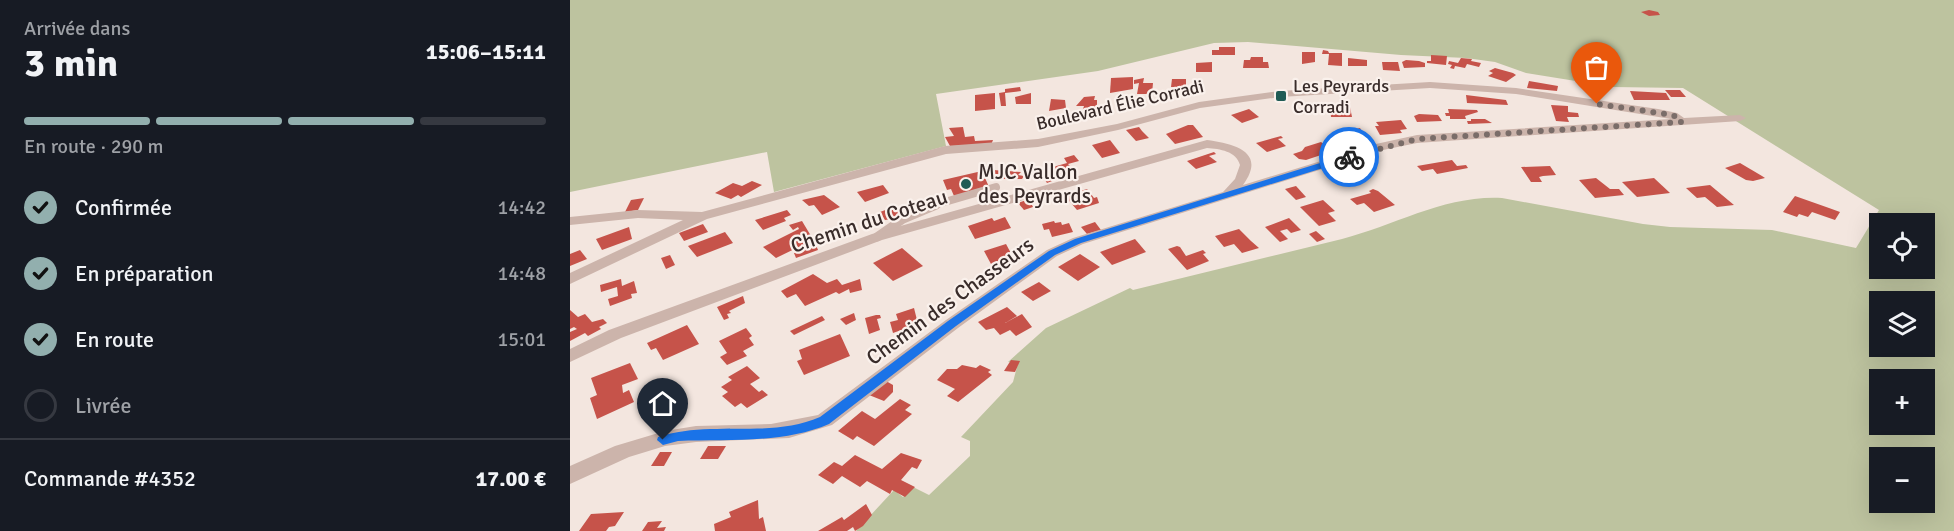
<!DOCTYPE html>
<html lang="fr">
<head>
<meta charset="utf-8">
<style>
  :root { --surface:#171b24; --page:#20242c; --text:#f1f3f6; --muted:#9ea1a6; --line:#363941; --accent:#92afae }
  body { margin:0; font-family:Signika,sans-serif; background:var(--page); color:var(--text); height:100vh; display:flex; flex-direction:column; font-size:22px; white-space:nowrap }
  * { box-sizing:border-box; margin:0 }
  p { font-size:20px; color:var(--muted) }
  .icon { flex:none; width:33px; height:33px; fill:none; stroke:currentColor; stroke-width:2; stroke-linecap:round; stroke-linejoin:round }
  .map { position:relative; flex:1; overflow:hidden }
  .sheet { display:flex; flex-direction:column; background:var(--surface); width:570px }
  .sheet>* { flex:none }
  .fabs { position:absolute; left:1299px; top:213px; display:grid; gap:12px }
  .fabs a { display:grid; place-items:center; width:66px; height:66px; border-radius:0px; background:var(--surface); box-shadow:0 6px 24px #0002; font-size:30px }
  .pin { position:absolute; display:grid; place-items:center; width:51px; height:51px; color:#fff; margin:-62px -26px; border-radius:50% 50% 50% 0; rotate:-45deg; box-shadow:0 0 6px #0007 }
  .pin .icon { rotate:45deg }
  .courier { position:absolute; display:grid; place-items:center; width:60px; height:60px; margin:-30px; border:4px solid #1a73e8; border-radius:50%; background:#fff; color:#222; box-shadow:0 2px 8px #0007 }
  .summary em { font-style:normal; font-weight:700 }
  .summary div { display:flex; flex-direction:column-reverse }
  .summary { display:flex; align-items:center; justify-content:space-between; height:102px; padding:0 24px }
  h1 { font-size:39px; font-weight:700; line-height:45px }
  .bar { display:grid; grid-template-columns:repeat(4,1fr); gap:9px 6px; align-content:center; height:72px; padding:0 24px }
  .bar i { height:8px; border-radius:4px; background:var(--line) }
  .bar .active { background:var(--accent) }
  .bar p { grid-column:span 4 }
  .line { display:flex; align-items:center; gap:15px; padding:0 24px; border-top:2px solid var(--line) }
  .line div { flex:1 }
  ol { padding:0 24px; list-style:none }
  li { display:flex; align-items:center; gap:18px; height:66px }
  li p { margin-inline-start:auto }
  li .icon { padding:6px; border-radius:50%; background:var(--accent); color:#111; stroke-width:4 }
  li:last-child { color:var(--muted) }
  li i { width:33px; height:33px; border:3px solid var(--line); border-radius:50% }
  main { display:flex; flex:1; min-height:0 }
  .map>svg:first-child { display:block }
  .green { fill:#bdc39f; fill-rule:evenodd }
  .building { fill:#c6534a }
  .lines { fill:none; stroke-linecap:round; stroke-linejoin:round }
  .service-far1 { stroke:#ccb4ab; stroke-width:8 }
  .service { stroke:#ccb4ab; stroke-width:9 }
  .minor { fill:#ccb4ab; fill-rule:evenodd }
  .route { fill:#1a73e8 }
  .done { stroke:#7a6d69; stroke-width:6; stroke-dasharray:0 10.8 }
  .poi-dot { fill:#1f5b55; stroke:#faf1ec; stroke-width:2 }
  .labels { text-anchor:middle; stroke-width:4.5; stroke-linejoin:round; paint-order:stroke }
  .far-poi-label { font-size:18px; fill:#392c2a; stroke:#faf1ec; text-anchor:start }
  .far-street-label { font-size:18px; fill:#392c2a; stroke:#faf1ec }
  .poi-label { font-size:21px; fill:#392c2a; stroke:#faf1ec; text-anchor:start }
  .street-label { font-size:21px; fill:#392c2a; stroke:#faf1ec }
</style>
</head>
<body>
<main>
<section class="sheet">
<div class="summary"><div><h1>3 min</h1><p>Arrivée dans</p></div><em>15:06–15:11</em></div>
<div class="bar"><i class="active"></i><i class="active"></i><i class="active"></i><i></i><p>En route · 290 m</p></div>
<ol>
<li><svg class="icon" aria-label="check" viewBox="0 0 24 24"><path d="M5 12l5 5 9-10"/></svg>Confirmée<p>14:42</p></li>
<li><svg class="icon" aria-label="check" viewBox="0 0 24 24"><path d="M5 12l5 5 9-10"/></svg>En préparation<p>14:48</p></li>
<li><svg class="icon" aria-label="check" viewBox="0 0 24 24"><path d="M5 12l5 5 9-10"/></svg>En route<p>15:01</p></li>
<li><i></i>Livrée</li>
</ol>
<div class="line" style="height:78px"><div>Commande #4352</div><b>17.00 €</b></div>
</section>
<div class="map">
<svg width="1384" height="531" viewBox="0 0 1384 531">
  <rect width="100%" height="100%" fill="#f3e6df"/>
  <path class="green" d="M0 0H1384V531H286L324 490 333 497 343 487 359 495 400 456V441L391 437 443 382 448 363 438 362 476 328 560 288 563 290 772 239C826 225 875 195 932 198L1073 224 1100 227 1202 230 1286 248 1309 210 1113 88 1043 87 956 73 925 62 896 58 831 55 678 42 644 43 528 71 366 94 376 146 204 192 197 152 0 192ZM1310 224H1354V268H1310ZM1310 302H1354V346H1310ZM1310 380H1354V424H1310ZM1310 458H1354V502H1310Z"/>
  <g class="building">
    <path d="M1079 10 1088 12 1090 15 1079 16 1071 12Z"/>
    <path d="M649 47H665V55H642V50H649Z"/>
    <path d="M753 50 758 51 759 53H772V66L758 65 759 54H752Z"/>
    <path d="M732 52H745V62L732 64Z"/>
    <path d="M861 55 877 56 876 65 857 63V61H861Z"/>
    <path d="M681 57H693V62H698L699 68H673L674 60H680Z"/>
    <path d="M778 58 797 60V66H778Z"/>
    <path d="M891 58 902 59 901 61 911 63 909 67 897 64 895 68 885 66 884 69 880 68 882 65 878 64 879 61 888 63Z"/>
    <path d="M836 60 849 61 855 63V67L834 68 832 62Z"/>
    <path d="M642 62V72H626V63Z"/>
    <path d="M812 62H828L830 71 813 70Z"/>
    <path d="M925 68 943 73 946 75 936 82 918 76 923 73 919 71Z"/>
    <path d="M563 77V89L540 93 541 78Z"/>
    <path d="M574 78 573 83H583L582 94H567L569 83 564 84V80Z"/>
    <path d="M602 79H616V88L601 87Z"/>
    <path d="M959 81 988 86 987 91 957 88Z"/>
    <path d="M450 87 451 91 435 93 436 106H431L429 93 435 92V89Z"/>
    <path d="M1095 90H1110L1116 97H1101Z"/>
    <path d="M1060 91 1096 93 1100 100H1064Z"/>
    <path d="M425 93V109L405 111V95Z"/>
    <path d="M461 93V104H446L445 97Z"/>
    <path d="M896 95 936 100 938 105 897 103Z"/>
    <path d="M525 96 524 100H527V107L513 109 514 106H506L514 97Z"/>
    <path d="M481 99 495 100 496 108 479 111Z"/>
    <path d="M981 105 998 106V112L1008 113 1009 117H997L999 122 986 121Z"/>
    <path d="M780 107 782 117H761L760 108Z"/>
    <path d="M679 109 689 117 672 123 661 115Z"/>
    <path d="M878 109 907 110 908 112 895 116 896 119H880V116H876L875 113H879Z"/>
    <path d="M849 114 868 115 872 121 847 122 844 116Z"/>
    <path d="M901 119H915L922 123 898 124 897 121H901Z"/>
    <path d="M831 120 837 129 830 130 832 133 810 135 805 126H809L806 122Z"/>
    <path d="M618 125H623L633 137 605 144 596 134Z"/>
    <path d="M393 127 395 137 404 136 405 141 423 140 421 145 380 146 375 137 384 136 379 128Z"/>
    <path d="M569 127 572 131 579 138 566 141 556 130Z"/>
    <path d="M790 128 796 139 773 141 769 133Z"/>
    <path d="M711 136 713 138 708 139 716 146 697 152 686 143Z"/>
    <path d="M540 140 550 153 532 158 522 145Z"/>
    <path d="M751 142 763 151 736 160 729 159 723 154 732 151 735 147Z"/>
    <path d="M644 152 646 154 639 156 647 162 626 169 617 161Z"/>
    <path d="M504 155 509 161 498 164 505 172 477 183 469 171 497 163 494 158Z"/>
    <path d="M882 160 887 166 896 165 898 168 867 174 863 169 852 171 847 166Z"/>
    <path d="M1170 163 1192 176 1195 178 1183 181 1176 180 1155 168Z"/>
    <path d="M980 166 986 175 973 176 969 177 972 182H961L951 167Z"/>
    <path d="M423 170 451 172 448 175 454 176 452 179H428L432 174H425Z"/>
    <path d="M412 171 419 187 384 196 381 189 377 190 373 180Z"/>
    <path d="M1026 178 1040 189H1049L1054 195 1025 198 1009 180Z"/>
    <path d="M1084 178 1100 193 1067 197 1052 182Z"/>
    <path d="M182 181 192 185 171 197 168 195 161 199 145 193 163 183 172 186Z"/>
    <path d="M313 185 319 193 295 202 287 192Z"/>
    <path d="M1140 185 1164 205 1147 207 1135 197 1127 198 1116 188Z"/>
    <path d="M726 186 736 197 726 200 715 189Z"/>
    <path d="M517 189 524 198 527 197 529 203 507 210 495 196Z"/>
    <path d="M803 189 808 191 825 205 804 212 794 203 787 205 780 199 801 193 799 191Z"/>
    <path d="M254 195 270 207 252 215 244 205 239 206 232 200Z"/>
    <path d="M1225 196 1259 208 1270 212 1265 220 1242 212 1238 217 1229 214 1227 217 1213 212Z"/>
    <path d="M74 198 68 210 55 212 61 200Z"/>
    <path d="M459 199 463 207 454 210 448 203Z"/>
    <path d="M753 200 765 211 758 213 766 221 749 226 730 207Z"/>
    <path d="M326 206 332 214 327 216 329 218 315 220 310 212Z"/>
    <path d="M217 210 221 215 214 218 216 221 193 230 185 220Z"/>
    <path d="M435 217 441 228 405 239 398 226 422 218 424 221Z"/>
    <path d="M719 218 731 230 721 233 717 229 710 231 718 239 710 242 695 227Z"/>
    <path d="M232 221 241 236 236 238 241 241 206 258 193 247 229 229 228 227 223 230 219 225Z"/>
    <path d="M484 221 485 223 491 222 492 225 499 223 503 232 482 237 479 229 474 230 472 224Z"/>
    <path d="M525 222 531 230 517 234 511 227Z"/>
    <path d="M133 224 138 232 114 241 109 233Z"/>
    <path d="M59 227 62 239 32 250 26 239Z"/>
    <path d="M669 229 681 241 689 248 672 253 664 244 654 247 645 236Z"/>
    <path d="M746 231 755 239 747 242 739 234Z"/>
    <path d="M155 232 163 243 127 257 118 246Z"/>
    <path d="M565 239 576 252 542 265 530 252Z"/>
    <path d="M436 244 443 257 421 264 414 251Z"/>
    <path d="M246 245 248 250 226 258 224 253Z"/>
    <path d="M607 246 610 247 616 256 633 250 636 253 633 254 639 261 617 270 598 249Z"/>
    <path d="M332 248 353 266 323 281 303 263Z"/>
    <path d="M10 250 17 259 0 266V254Z"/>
    <path d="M510 254 530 267 508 281 488 267Z"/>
    <path d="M100 255 105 265 96 269 91 258Z"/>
    <path d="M425 269 432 272 412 286 405 283Z"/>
    <path d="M243 274 257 283 267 279 272 285 290 279 292 290 280 293 279 289 269 294 266 292 235 306 226 294 217 298 211 291Z"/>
    <path d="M51 279 52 286 64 281 67 293 61 294 62 298 40 306 38 299 48 296 47 287 31 292 30 285Z"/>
    <path d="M469 282 481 291 463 301 451 292Z"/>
    <path d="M173 296 175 303 159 311 161 313 157 314 159 318 154 320 147 307Z"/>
    <path d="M437 307 447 316 435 323 452 314 462 327 446 336 440 330 430 335 424 328 416 330 408 322Z"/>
    <path d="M344 308 348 324 323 333 320 322 328 320 326 314Z"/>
    <path d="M0 310 8 317 15 314 22 322 33 319 37 323 29 327 31 329 18 336 15 333 0 341V332L7 329 4 327 0 329Z"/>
    <path d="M284 313 286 320 276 325 270 319Z"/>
    <path d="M306 315H310L311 318 307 319 310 330 299 334 295 318Z"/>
    <path d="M252 316 255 320 224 335 220 331Z"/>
    <path d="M117 325 129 344 93 360 86 348 81 350 77 343Z"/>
    <path d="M176 328 182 336 179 338 184 345 173 351 177 356 157 365 150 357 157 353 149 341Z"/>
    <path d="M270 334 280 356 234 375 227 361 232 359 229 350Z"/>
    <path d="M441 360 450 361 445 372 434 371Z"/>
    <path d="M60 363 68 379 52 385 53 393 59 390 64 402 27 419 20 398 27 395 21 378Z"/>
    <path d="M392 365 406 368 410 365 421 370 418 372 422 375 388 402 377 396 385 389 367 380 377 369H387Z"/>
    <path d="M177 366 190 378 180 384 189 392 192 390 198 395 177 408 171 403 165 407 152 396 158 392 151 387 162 380 158 377Z"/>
    <path d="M316 381 323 385V392L314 401 299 395Z"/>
    <path d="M330 399 341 405 335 410 342 414 304 446 287 436 283 440 268 431 292 411 305 419Z"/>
    <path d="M138 446H156L148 459H130Z"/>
    <path d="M90 452H102L94 466H81Z"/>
    <path d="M331 453 352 460 347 469 342 467 331 480 345 487 335 497 322 490 320 494 297 481 290 487 272 476 263 484 248 475 264 462 272 466 285 455 312 469Z"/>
    <path d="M188 500 189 519 193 517 196 531H145L144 524 161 517 159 512Z"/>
    <path d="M296 504 302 515 293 526 285 531 283 527 277 531H248L272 517 274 520Z"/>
    <path d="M54 512 45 526 39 527 36 531H9L21 514Z"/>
    <path d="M92 521 87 528 96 527 94 531H72L78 522Z"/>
  </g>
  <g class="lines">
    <path class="service-far1" d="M361 206 426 187"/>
    <path class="service" d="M307 237 333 219 366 205"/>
    <path class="minor" d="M860 82 946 88 1088 109 1107 113 1114 118 1170 115 1176 118 1170 121 847 143 813 150 513 244 487 256 388 328 262 425 219 438 126 442 95 446 59 457 0 484V466L45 446 95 431 126 426 201 424 248 415 376 320 477 250 503 238 653 192 665 179 670 165C666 151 650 149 637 148L312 240 51 338 0 362V349L39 330 302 234 637 140C665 144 697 152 673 185L806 144 847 135 1101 119 946 94 860 88 710 97 630 108 548 130 468 147 376 154 137 219 0 284V273L113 220 68 218 0 225V217L68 210 132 212 375 146 468 139 547 124 629 102 710 91Z"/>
  </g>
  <path class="route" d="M779 154 782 155V159L511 243 485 255 386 326 259 424C213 444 157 439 108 441L93 445 87 440 88 437C140 420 199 439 250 417L378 321 479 251 505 239Z"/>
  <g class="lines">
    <path class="done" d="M779 157 847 139 1112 122 1103 115 1027 104"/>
  </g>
  <g class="poi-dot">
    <rect x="705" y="90" width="12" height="12" rx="3"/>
    <circle cx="396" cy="184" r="6"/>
  </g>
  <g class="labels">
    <g class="far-poi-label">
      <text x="723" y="92">Les Peyrards<tspan x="723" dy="21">Corradi</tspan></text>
    </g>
    <g class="far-street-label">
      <text transform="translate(550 105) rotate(-13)" y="6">Boulevard Élie Corradi</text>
    </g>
    <g class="poi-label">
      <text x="408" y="179">MJC Vallon<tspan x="408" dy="24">des Peyrards</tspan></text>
    </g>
    <g class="street-label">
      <text transform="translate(299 221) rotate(-18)" y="7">Chemin du Coteau</text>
      <text transform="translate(380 301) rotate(-36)" y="7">Chemin des Chasseurs</text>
    </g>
  </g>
</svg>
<div class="fabs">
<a><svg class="icon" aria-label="locate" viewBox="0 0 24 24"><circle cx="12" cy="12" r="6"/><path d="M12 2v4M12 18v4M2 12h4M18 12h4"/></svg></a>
<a><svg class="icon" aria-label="layers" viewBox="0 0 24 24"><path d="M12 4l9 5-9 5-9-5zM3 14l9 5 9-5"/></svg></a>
<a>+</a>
<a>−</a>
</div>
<div class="pin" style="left:1027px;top:104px;background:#ea580c"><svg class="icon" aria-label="bag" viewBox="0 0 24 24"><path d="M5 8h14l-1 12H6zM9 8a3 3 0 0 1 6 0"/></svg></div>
<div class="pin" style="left:93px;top:440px;background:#1f2937"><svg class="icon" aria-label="home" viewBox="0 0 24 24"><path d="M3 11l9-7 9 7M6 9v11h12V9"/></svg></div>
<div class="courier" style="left:779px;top:157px"><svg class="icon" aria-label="bike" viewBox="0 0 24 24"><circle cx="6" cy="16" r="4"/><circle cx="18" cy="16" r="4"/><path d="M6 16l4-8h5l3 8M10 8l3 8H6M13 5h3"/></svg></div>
</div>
</main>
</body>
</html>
